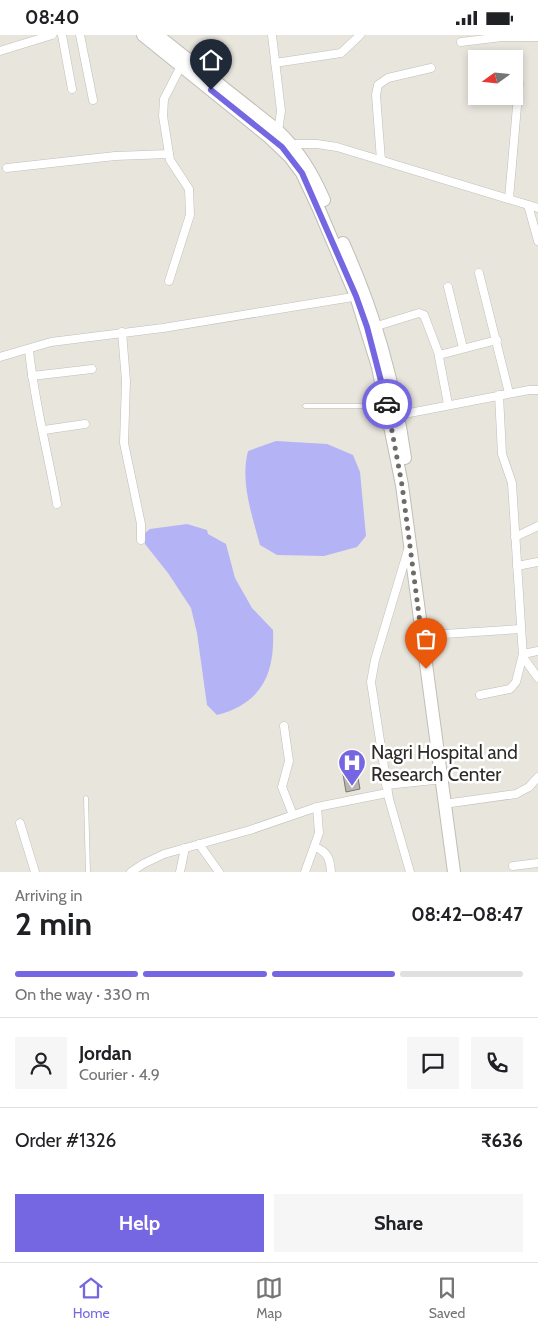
<!DOCTYPE html>
<html lang="en">
<head>
<meta charset="utf-8">
<style>
  :root { --surface:#fff; --page:#f6f6f6; --text:#202124; --muted:#757577; --line:#e0e0e0; --accent:#7567e2 }
  body { margin:0; font-family:Cabin,sans-serif; background:var(--page); color:var(--text); height:100vh; display:flex; flex-direction:column; font-size:19px; white-space:nowrap }
  * { box-sizing:border-box; margin:0 }
  p { font-size:16px; color:var(--muted) }
  .icon { flex:none; width:28px; height:28px; fill:none; stroke:currentColor; stroke-width:2; stroke-linecap:round; stroke-linejoin:round }
  .map { position:relative; height:837px; overflow:hidden }
  .drawer { display:flex; flex-direction:column; background:var(--surface); flex:1 }
  .drawer>* { flex:none }
  .needle { width:32px; rotate:255deg }
  .tools { position:absolute; left:468px; top:15px; display:grid; gap:10px }
  .tools a { display:grid; place-items:center; width:55px; height:55px; border-radius:0px; background:var(--surface); box-shadow:0 2px 8px #0003; font-size:25px }
  .pin { position:absolute; display:grid; place-items:center; width:42px; height:42px; color:#fff; margin:-51px -21px; border-radius:50% 50% 50% 0; rotate:-45deg; box-shadow:0 0 5px #0007 }
  .pin .icon { rotate:45deg }
  .courier { position:absolute; display:grid; place-items:center; width:50px; height:50px; margin:-25px; border:4px solid #7567e2; border-radius:50%; background:#fff; color:#222; box-shadow:0 1px 6px #0007 }
  .overview em { font-style:normal; font-weight:700 }
  .overview div { display:flex; flex-direction:column-reverse }
  .overview { display:flex; align-items:center; justify-content:space-between; height:85px; padding:0 15px }
  h1 { font-size:32px; font-weight:700; line-height:38px }
  .bar { display:grid; grid-template-columns:repeat(4,1fr); gap:8px 5px; align-content:center; height:60px; padding:0 15px }
  .bar i { height:6px; border-radius:4px; background:var(--line) }
  .bar .active { background:var(--accent) }
  .bar p { grid-column:span 4 }
  .line { display:flex; align-items:center; gap:12px; padding:0 15px; border-top:1px solid var(--line) }
  .line div { flex:1 }
  .round { display:grid; place-items:center; flex:none; width:52px; height:52px; border-radius:0px; background:var(--page) }
  .primary-button { display:flex; gap:10px; margin-top:auto; padding:10px 15px }
  .primary-button a { flex:1; height:58px; border-radius:0px; background:var(--accent); color:#fff; font-size:20px; font-weight:700; line-height:58px; text-align:center }
  .primary-button a+a { background:var(--page); color:var(--text) }
  .status { display:flex; justify-content:space-between; align-items:center; height:35px; padding:0 25px; background:var(--surface); direction:ltr }
  .status svg { height:14px; fill:currentColor }
  .tabs { display:flex; justify-content:space-around; align-items:center; height:70px; border-top:1px solid var(--line); background:var(--surface); font-size:14px; color:var(--muted) }
  .tabs a { display:grid; justify-items:center; gap:2px }
  .tabs .active { color:var(--accent) }
  .map>svg:first-child { display:block }
  .water { fill:#b3b3f6 }
  .building { fill:#b9b6af; stroke:#7b7871 }
  .lines { fill:none; stroke-linecap:round; stroke-linejoin:round }
  .service-casing { stroke:#c1beb6; stroke-width:5 }
  .minor-casing { stroke:#c1beb6; stroke-width:9 }
  .trunk-casing { stroke:#c1beb6; stroke-width:14 }
  .service { stroke:#fff; stroke-width:4 }
  .minor { stroke:#fff; stroke-width:8 }
  .trunk { stroke:#fff; stroke-width:12 }
  .done { stroke:#6e6c67; stroke-width:5; stroke-dasharray:0 9 }
  .route { stroke:#7567e2; stroke-width:6 }
  .labels { text-anchor:middle; stroke-width:5; stroke-linejoin:round; paint-order:stroke }
  .poi-label { font-size:19px; fill:#2c2b28; stroke:#fff; text-anchor:start }
</style>
</head>
<body>
<div class="status"><b>08:40</b><svg viewBox="0 0 49 12"><path d="M0 12V9h3v3zM5 12V6h3v6zM10 12V3h3v9zM15 12V0h3v12zM26 1h20v11H26zM47 4h2v5h-2z"/></svg></div>
<div class="map">
<svg width="538" height="837" viewBox="0 0 538 837">
  <rect width="100%" height="100%" fill="#e8e5dd"/>
  <g class="water">
    <path d="M276 406 327 409 353 420 360 437 366 501 357 512 324 521 277 520 260 510C252 480 240 447 248 416Z"/>
    <path d="M187 489 207 495 208 499 226 509 235 543 252 573 273 595C275 639 262 668 217 680L207 670 197 598 191 573 168 538 145 509V498L150 494Z"/>
  </g>
  <path class="building" d="M357 737 360 754 346 757 343 739Z"/>
  <g class="lines">
    <defs>
      <g id="service">
        <path d="M305 371H383"/>
        <path d="M86 763 88 837"/>
      </g>
      <g id="minor">
        <path d="M62 0 72 54"/>
        <path d="M80 0 93 65"/>
        <path d="M272 0 281 76 278 96"/>
        <path d="M461 7 502 2H538"/>
        <path d="M0 16 52 0"/>
        <path d="M275 28 341 18 360 0"/>
        <path d="M291 109H317L337 112 538 173"/>
        <path d="M381 125 376 60 378 50 388 43 431 33"/>
        <path d="M7 133 115 121 169 119"/>
        <path d="M509 164 519 48"/>
        <path d="M528 170 538 206"/>
        <path d="M479 238 509 358"/>
        <path d="M169 246 190 180 189 154 170 125 163 81 164 64 181 31"/>
        <path d="M448 252 463 313"/>
        <path d="M377 291 419 278 424 280 438 317 448 369"/>
        <path d="M122 297 126 346 124 408 141 489V505"/>
        <path d="M29 315C34 366 48 418 57 469"/>
        <path d="M439 320 497 305"/>
        <path d="M0 322 51 307 163 293 359 261"/>
        <path d="M32 341 92 334"/>
        <path d="M499 360 502 419 512 448 523 622 538 643"/>
        <path d="M399 380 529 355H538"/>
        <path d="M44 395 85 389"/>
        <path d="M515 502 538 491"/>
        <path d="M408 515 375 625 371 647 389 764 410 837"/>
        <path d="M517 531 538 527"/>
        <path d="M429 600 521 594"/>
        <path d="M480 660 510 654 516 647 523 619 538 616"/>
        <path d="M284 691 289 726 282 752 293 780"/>
        <path d="M386 750 444 744"/>
        <path d="M444 769 516 759 529 752 538 742"/>
        <path d="M20 788 35 837"/>
        <path d="M199 809 219 837"/>
        <path d="M315 812C328 817 330 824 331 837"/>
        <path d="M513 831 538 828"/>
        <path d="M131 837 143 829 164 819 250 795 317 772 387 758"/>
        <path d="M180 837 185 813"/>
        <path d="M305 837 319 798 317 772"/>
      </g>
      <g id="trunk">
        <path d="M143 0 268 101 290 122 302 138 318 172 356 261 378 332 402 450 454 837"/>
        <path d="M157 0 278 96C299 116 312 138 324 165"/>
        <path d="M343 208C375 279 394 346 405 423"/>
      </g>
    </defs>
    <use href="#service" class="service-casing"/>
    <use href="#minor" class="minor-casing"/>
    <use href="#trunk" class="trunk-casing"/>
    <use href="#service" class="service"/>
    <use href="#minor" class="minor"/>
    <use href="#trunk" class="trunk"/>
  </g>
  <g class="lines">
    <path class="done" d="M387 369 402 450 426 634"/>
    <path class="route" d="M211 55 282 112 302 138 356 261 367 292 387 369"/>
  </g>
  <defs>
    <symbol id="hospital-pin" viewBox="-11 -11 22 30"><path d="M0 17L-7.5 6A9.5 9.5 0 1 1 7.5 6Z" fill="#7567e2" stroke="#fff"/><path d="M-5-5h3v3.5h4V-5h3V5h-3V1.5h-4V5h-3Z" fill="#fff"/></symbol>
  </defs>
  <g fill-rule="evenodd">
    <use href="#hospital-pin" x="336" y="712" width="32" height="43"/>
  </g>
  <g class="labels">
    <g class="poi-label">
      <text x="371" y="724">Nagri Hospital and<tspan x="371" dy="22">Research Center</tspan></text>
    </g>
  </g>
</svg>
<div class="tools">
<a><svg class="needle" viewBox="-14 -14 28 28"><path d="M0-13l5 13h-10z" fill="#e53935"/><path d="M0 13l5-13h-10z" fill="#757577"/></svg></a>
</div>
<div class="pin" style="left:426px;top:634px;background:#ea580c"><svg class="icon" aria-label="bag" viewBox="0 0 24 24"><path d="M5 8h14l-1 12H6zM9 8a3 3 0 0 1 6 0"/></svg></div>
<div class="pin" style="left:211px;top:55px;background:#1f2937"><svg class="icon" aria-label="home" viewBox="0 0 24 24"><path d="M3 11l9-7 9 7M6 9v11h12V9"/></svg></div>
<div class="courier" style="left:387px;top:369px"><svg class="icon" aria-label="car" viewBox="0 0 24 24"><path d="M5 17H2v-5l4-1 3-4h7l3 4 3 1v5h-3M9 17h6M6 11h13"/><circle cx="7" cy="17" r="2"/><circle cx="17" cy="17" r="2"/></svg></div>
</div>
<section class="drawer">
<div class="overview"><div><h1>2 min</h1><p>Arriving in</p></div><em>08:42–08:47</em></div>
<div class="bar"><i class="active"></i><i class="active"></i><i class="active"></i><i></i><p>On the way · 330 m</p></div>
<div class="line" style="height:90px"><a class="round"><svg class="icon" aria-label="person" viewBox="0 0 24 24"><circle cx="12" cy="8" r="4"/><path d="M4 21q1-7 8-7t8 7"/></svg></a><div><b>Jordan</b><p>Courier · 4.9</p></div><a class="round"><svg class="icon" aria-label="chat" viewBox="0 0 24 24"><path d="M4 5h16v11H9l-5 4z"/></svg></a><a class="round"><svg class="icon" aria-label="phone" viewBox="0 0 24 24"><path d="M5 4h4l2 5-3 2q2 4 5 5l2-3 5 2v4C11 20 4 13 5 4z"/></svg></a></div>
<div class="line" style="height:65px"><div>Order #1326</div><b>₹636</b></div>
<div class="primary-button"><a>Help</a><a>Share</a></div>
</section>
<nav class="tabs">
<a class="active"><svg class="icon" aria-label="home" viewBox="0 0 24 24"><path d="M3 11l9-7 9 7M6 9v11h12V9"/></svg>Home</a>
<a><svg class="icon" aria-label="map" viewBox="0 0 24 24"><path d="M3 6l6-2 6 2 6-2v14l-6 2-6-2-6 2zM9 4v14M15 6v14"/></svg>Map</a>
<a><svg class="icon" aria-label="saved" viewBox="0 0 24 24"><path d="M7 4h10v16l-5-4-5 4z"/></svg>Saved</a>
</nav>
</body>
</html>
